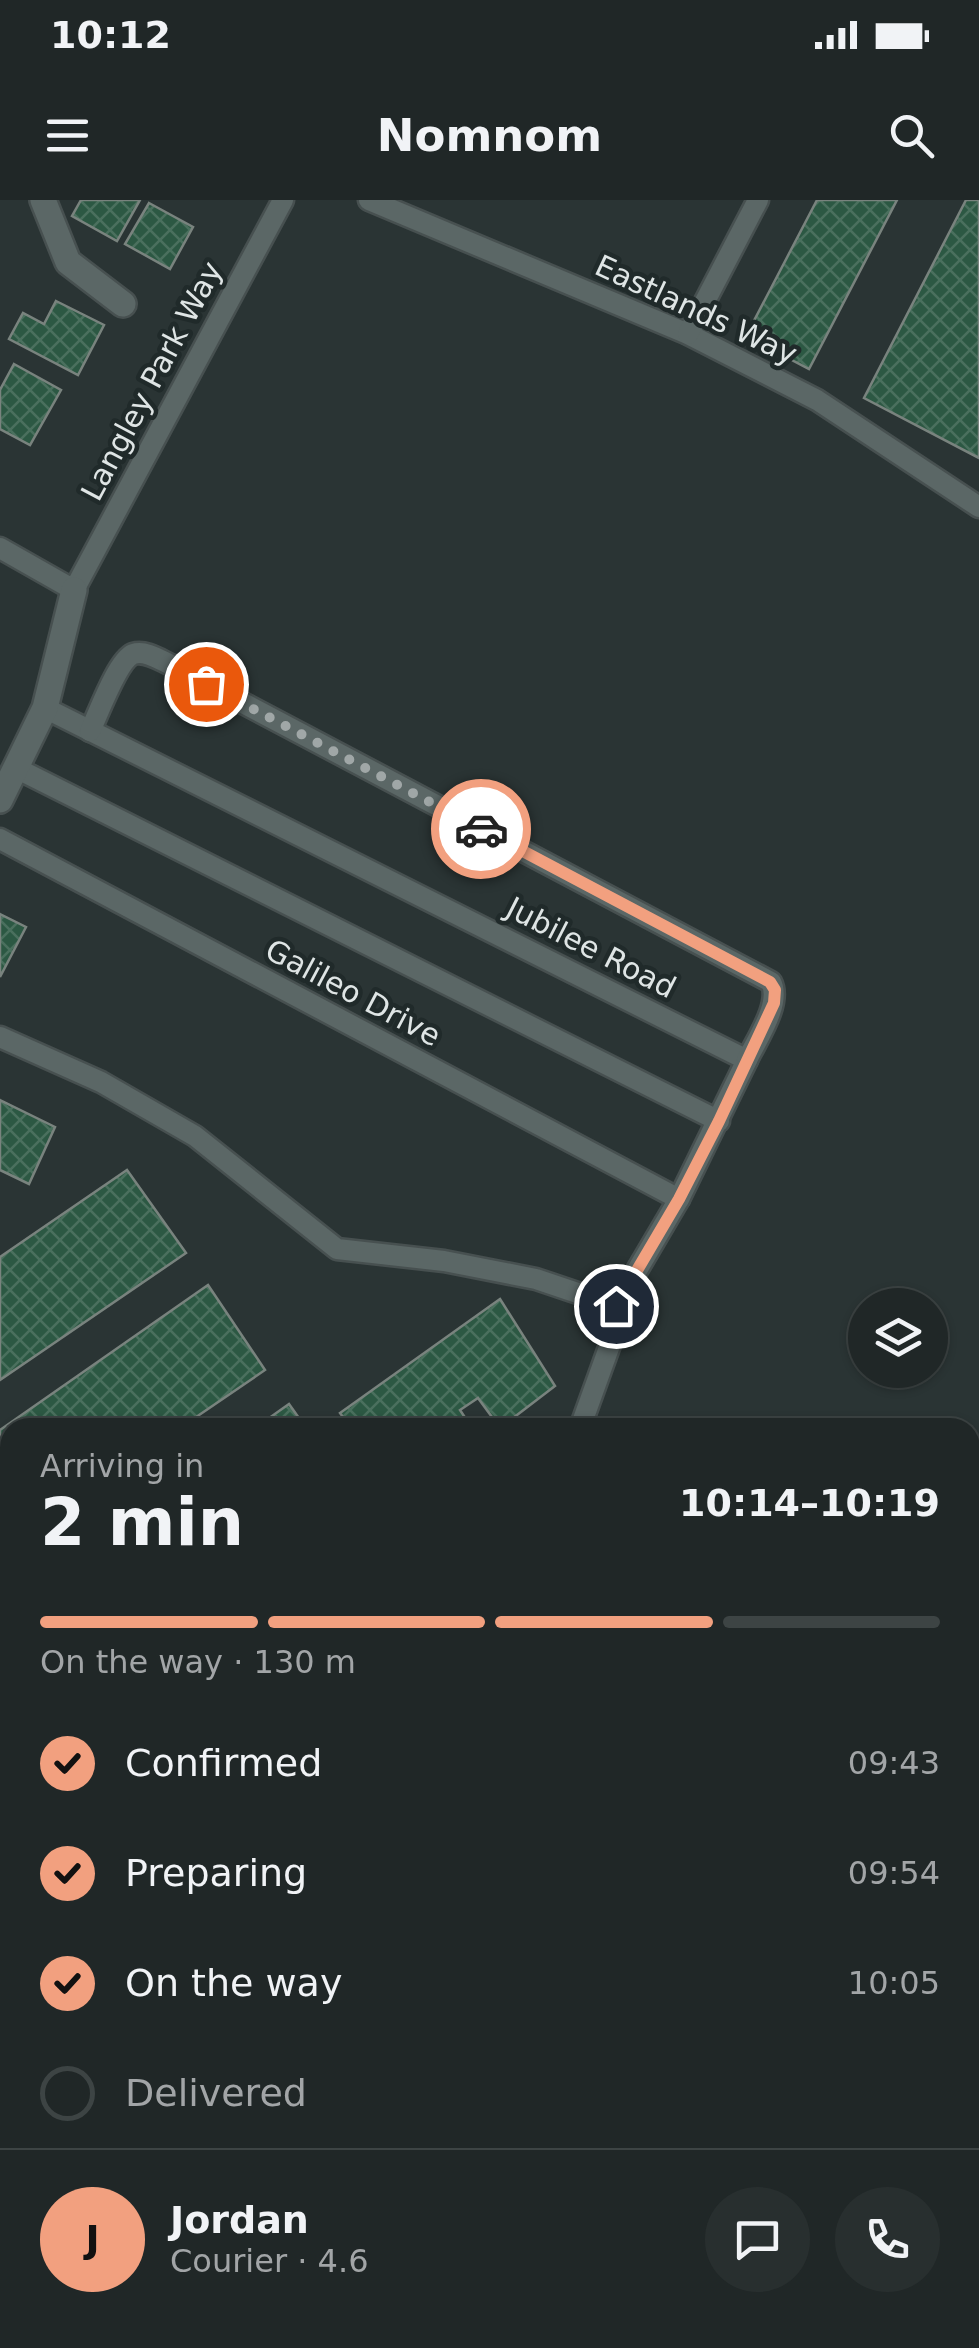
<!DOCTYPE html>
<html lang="en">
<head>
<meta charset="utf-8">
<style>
  :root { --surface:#202727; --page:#282f2f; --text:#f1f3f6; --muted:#a2a5a7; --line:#3d4444; --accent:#f2a07f }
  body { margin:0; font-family:"DejaVu Sans",sans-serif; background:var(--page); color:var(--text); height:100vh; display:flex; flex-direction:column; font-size:38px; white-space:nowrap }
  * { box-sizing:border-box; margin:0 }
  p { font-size:32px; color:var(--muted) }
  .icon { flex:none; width:55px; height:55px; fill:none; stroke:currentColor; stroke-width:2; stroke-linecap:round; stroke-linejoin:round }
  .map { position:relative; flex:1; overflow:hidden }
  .panel { position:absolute; left:0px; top:1218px; width:980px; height:932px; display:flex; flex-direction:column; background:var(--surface); border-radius:30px 30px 0 0; box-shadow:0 2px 8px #0004,0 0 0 2px var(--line) }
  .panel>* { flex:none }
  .buttons { position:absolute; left:848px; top:1088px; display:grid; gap:20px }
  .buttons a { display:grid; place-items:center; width:100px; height:100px; border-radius:50%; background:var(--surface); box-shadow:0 2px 8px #0004,0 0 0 2px var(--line); font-size:50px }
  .pin { position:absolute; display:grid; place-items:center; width:85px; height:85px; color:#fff; margin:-42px; border:5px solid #fff; border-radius:50%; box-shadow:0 2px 10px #0007 }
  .courier { position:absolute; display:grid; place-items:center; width:100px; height:100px; margin:-50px; border:8px solid #f2a07f; border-radius:50%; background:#fff; color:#222; box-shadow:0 2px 12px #0007 }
  .headline em { font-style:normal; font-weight:700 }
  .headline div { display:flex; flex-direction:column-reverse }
  .headline { display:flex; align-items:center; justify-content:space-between; height:170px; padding:0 40px }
  h1 { font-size:65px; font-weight:700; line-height:75px }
  .bar { display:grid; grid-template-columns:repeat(4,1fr); gap:15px 10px; align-content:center; height:120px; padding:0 40px }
  .bar i { height:12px; border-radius:8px; background:var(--line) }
  .bar .selected { background:var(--accent) }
  .bar p { grid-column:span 4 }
  .line { display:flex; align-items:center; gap:25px; padding:0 40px; border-top:2px solid var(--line) }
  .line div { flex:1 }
  .round { display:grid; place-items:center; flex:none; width:105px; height:105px; border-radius:52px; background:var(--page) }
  ol { padding:0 40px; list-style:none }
  li { display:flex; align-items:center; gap:30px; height:110px }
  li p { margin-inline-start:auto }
  li .icon { padding:10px; border-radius:50%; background:var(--accent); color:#111; stroke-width:4 }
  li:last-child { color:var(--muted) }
  li i { width:55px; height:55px; border:5px solid var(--line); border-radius:50% }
  .status { display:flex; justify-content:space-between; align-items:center; height:70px; padding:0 50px; background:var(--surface); direction:ltr }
  .status svg { height:28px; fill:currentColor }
  header { display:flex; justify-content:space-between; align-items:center; height:130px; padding:0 40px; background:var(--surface); font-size:45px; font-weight:700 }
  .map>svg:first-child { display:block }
  .building { fill:url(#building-cross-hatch); stroke:#79837e; stroke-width:2.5 }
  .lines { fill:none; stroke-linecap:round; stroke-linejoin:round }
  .lane-casing { stroke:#475050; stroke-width:25 }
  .street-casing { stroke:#475050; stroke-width:30 }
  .lane { stroke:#5b6766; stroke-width:20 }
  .street { stroke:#5b6766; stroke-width:25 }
  .rail { stroke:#a1a8a8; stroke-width:8; stroke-dasharray:15 8; stroke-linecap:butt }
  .done { stroke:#a0a7a7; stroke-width:10; stroke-dasharray:0 18 }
  .route { stroke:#f2a07f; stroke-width:12 }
  .labels { text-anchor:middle; stroke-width:9; stroke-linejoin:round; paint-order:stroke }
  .street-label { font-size:30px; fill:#dfe5e5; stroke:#202a2a }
</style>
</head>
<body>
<div class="status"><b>10:12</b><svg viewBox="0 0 49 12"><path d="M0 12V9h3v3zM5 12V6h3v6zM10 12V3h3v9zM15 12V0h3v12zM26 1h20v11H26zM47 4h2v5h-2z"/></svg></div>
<header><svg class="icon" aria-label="menu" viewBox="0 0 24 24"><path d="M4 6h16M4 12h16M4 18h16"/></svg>Nomnom<svg class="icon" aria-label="search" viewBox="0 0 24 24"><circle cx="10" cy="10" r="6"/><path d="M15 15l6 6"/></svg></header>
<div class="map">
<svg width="979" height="2148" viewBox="0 0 979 2148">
  <defs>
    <pattern id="building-cross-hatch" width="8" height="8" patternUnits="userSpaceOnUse" patternTransform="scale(2.5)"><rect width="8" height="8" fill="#2c5843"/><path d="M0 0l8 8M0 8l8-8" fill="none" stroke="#4a705e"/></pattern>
  </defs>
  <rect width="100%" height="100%" fill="#2a3434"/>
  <g class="building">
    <path d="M81 0H140L117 41 72 16Z"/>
    <path d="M817 0H897L809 169 746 136Z"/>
    <path d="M966 0H979V258L864 198Z"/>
    <path d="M149 3 193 27 170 69 125 44Z"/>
    <path d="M56 101 104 125 78 175 9 139 23 113 44 124Z"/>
    <path d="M14 164 61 190 30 245 0 229V190Z"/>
    <path d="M0 714 26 727 0 777Z"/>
    <path d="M0 900 55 927 29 984 0 970Z"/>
    <path d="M127 970 186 1053 0 1180V1057Z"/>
    <path d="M208 1085 265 1170 180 1228H10V1343L0 1350V1230Z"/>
    <path d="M500 1099 555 1186 500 1228 478 1198 460 1210 472 1228H351L340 1213Z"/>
    <path d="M289 1204 306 1228H255Z"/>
    <path d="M10 1394V1665L0 1672V1401Z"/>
    <path d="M10 1688V1804L0 1811V1695Z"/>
    <path d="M970 2041 979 2042V2097L970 2095Z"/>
    <path d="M743 2140H820L819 2148H741Z"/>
  </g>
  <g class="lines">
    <defs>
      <g id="lane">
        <path d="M369 0 688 134 817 200 979 307"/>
        <path d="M688 134 758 0"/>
        <path d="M0 348 74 390 283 0"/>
        <path d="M45 508 747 860 679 999 616 1106 615 1131 580 1228"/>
        <path d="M90 531C98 515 117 461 133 454 146 450 160 460 171 465L771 782C782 803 757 839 747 860"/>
        <path d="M16 568 719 921"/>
        <path d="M0 639 679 999"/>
        <path d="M0 837 101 882 195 936 337 1049 444 1061 536 1079 616 1106"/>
      </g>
      <g id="street">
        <path d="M43 0 68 62 123 104"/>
        <path d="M0 600 45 508 74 390"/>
        <path d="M970 2133 979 2135"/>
        <path d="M871 2148 873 2140"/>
      </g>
    </defs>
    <use href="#lane" class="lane-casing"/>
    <use href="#street" class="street-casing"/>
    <use href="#lane" class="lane"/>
    <use href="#street" class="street"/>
    <g class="rail">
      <path d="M970 1738 979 1731"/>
      <path d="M970 1769 979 1761"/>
      <path d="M435 2148 446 2140"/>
      <path d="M475 2148 485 2140"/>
    </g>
  </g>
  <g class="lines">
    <path class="done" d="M206 484 481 629"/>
    <path class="route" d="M481 629 770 782 775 790 774 803 719 921 679 999 616 1106"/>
  </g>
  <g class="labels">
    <g class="street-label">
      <text transform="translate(696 110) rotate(25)" y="10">Eastlands Way</text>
      <text transform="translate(152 181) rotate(-62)" y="10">Langley Park Way</text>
      <text transform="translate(591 748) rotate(27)" y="10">Jubilee Road</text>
      <text transform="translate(353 793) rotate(28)" y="10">Galileo Drive</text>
    </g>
  </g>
</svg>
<div class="buttons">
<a><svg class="icon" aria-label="layers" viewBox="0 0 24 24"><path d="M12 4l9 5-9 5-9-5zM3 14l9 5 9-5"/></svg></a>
</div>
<div class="pin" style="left:206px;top:484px;background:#ea580c"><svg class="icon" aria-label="bag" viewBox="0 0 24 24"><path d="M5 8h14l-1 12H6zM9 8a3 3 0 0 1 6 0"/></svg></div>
<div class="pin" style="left:616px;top:1106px;background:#1f2937"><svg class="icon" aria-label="home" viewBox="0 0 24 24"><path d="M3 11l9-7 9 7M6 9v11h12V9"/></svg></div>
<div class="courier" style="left:481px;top:629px"><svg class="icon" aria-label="car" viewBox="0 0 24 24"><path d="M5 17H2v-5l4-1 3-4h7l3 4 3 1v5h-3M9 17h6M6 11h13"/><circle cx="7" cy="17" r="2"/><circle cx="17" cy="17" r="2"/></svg></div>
<section class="panel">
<div class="headline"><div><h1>2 min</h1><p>Arriving in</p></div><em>10:14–10:19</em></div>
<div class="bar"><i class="selected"></i><i class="selected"></i><i class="selected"></i><i></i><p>On the way · 130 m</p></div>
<ol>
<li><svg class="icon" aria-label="check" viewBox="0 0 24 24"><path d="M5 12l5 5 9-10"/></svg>Confirmed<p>09:43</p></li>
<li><svg class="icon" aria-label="check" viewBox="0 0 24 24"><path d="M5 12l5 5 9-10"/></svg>Preparing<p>09:54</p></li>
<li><svg class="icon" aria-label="check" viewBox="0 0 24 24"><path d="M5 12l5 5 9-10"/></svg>On the way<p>10:05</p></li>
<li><i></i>Delivered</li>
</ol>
<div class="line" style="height:180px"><b class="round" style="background:var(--accent);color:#111">J</b><div><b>Jordan</b><p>Courier · 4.6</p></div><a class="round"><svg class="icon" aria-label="chat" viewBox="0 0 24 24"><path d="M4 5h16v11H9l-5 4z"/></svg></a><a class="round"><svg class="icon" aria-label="phone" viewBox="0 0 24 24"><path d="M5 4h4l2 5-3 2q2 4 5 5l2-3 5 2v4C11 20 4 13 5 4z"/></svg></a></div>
</section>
</div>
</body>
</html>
